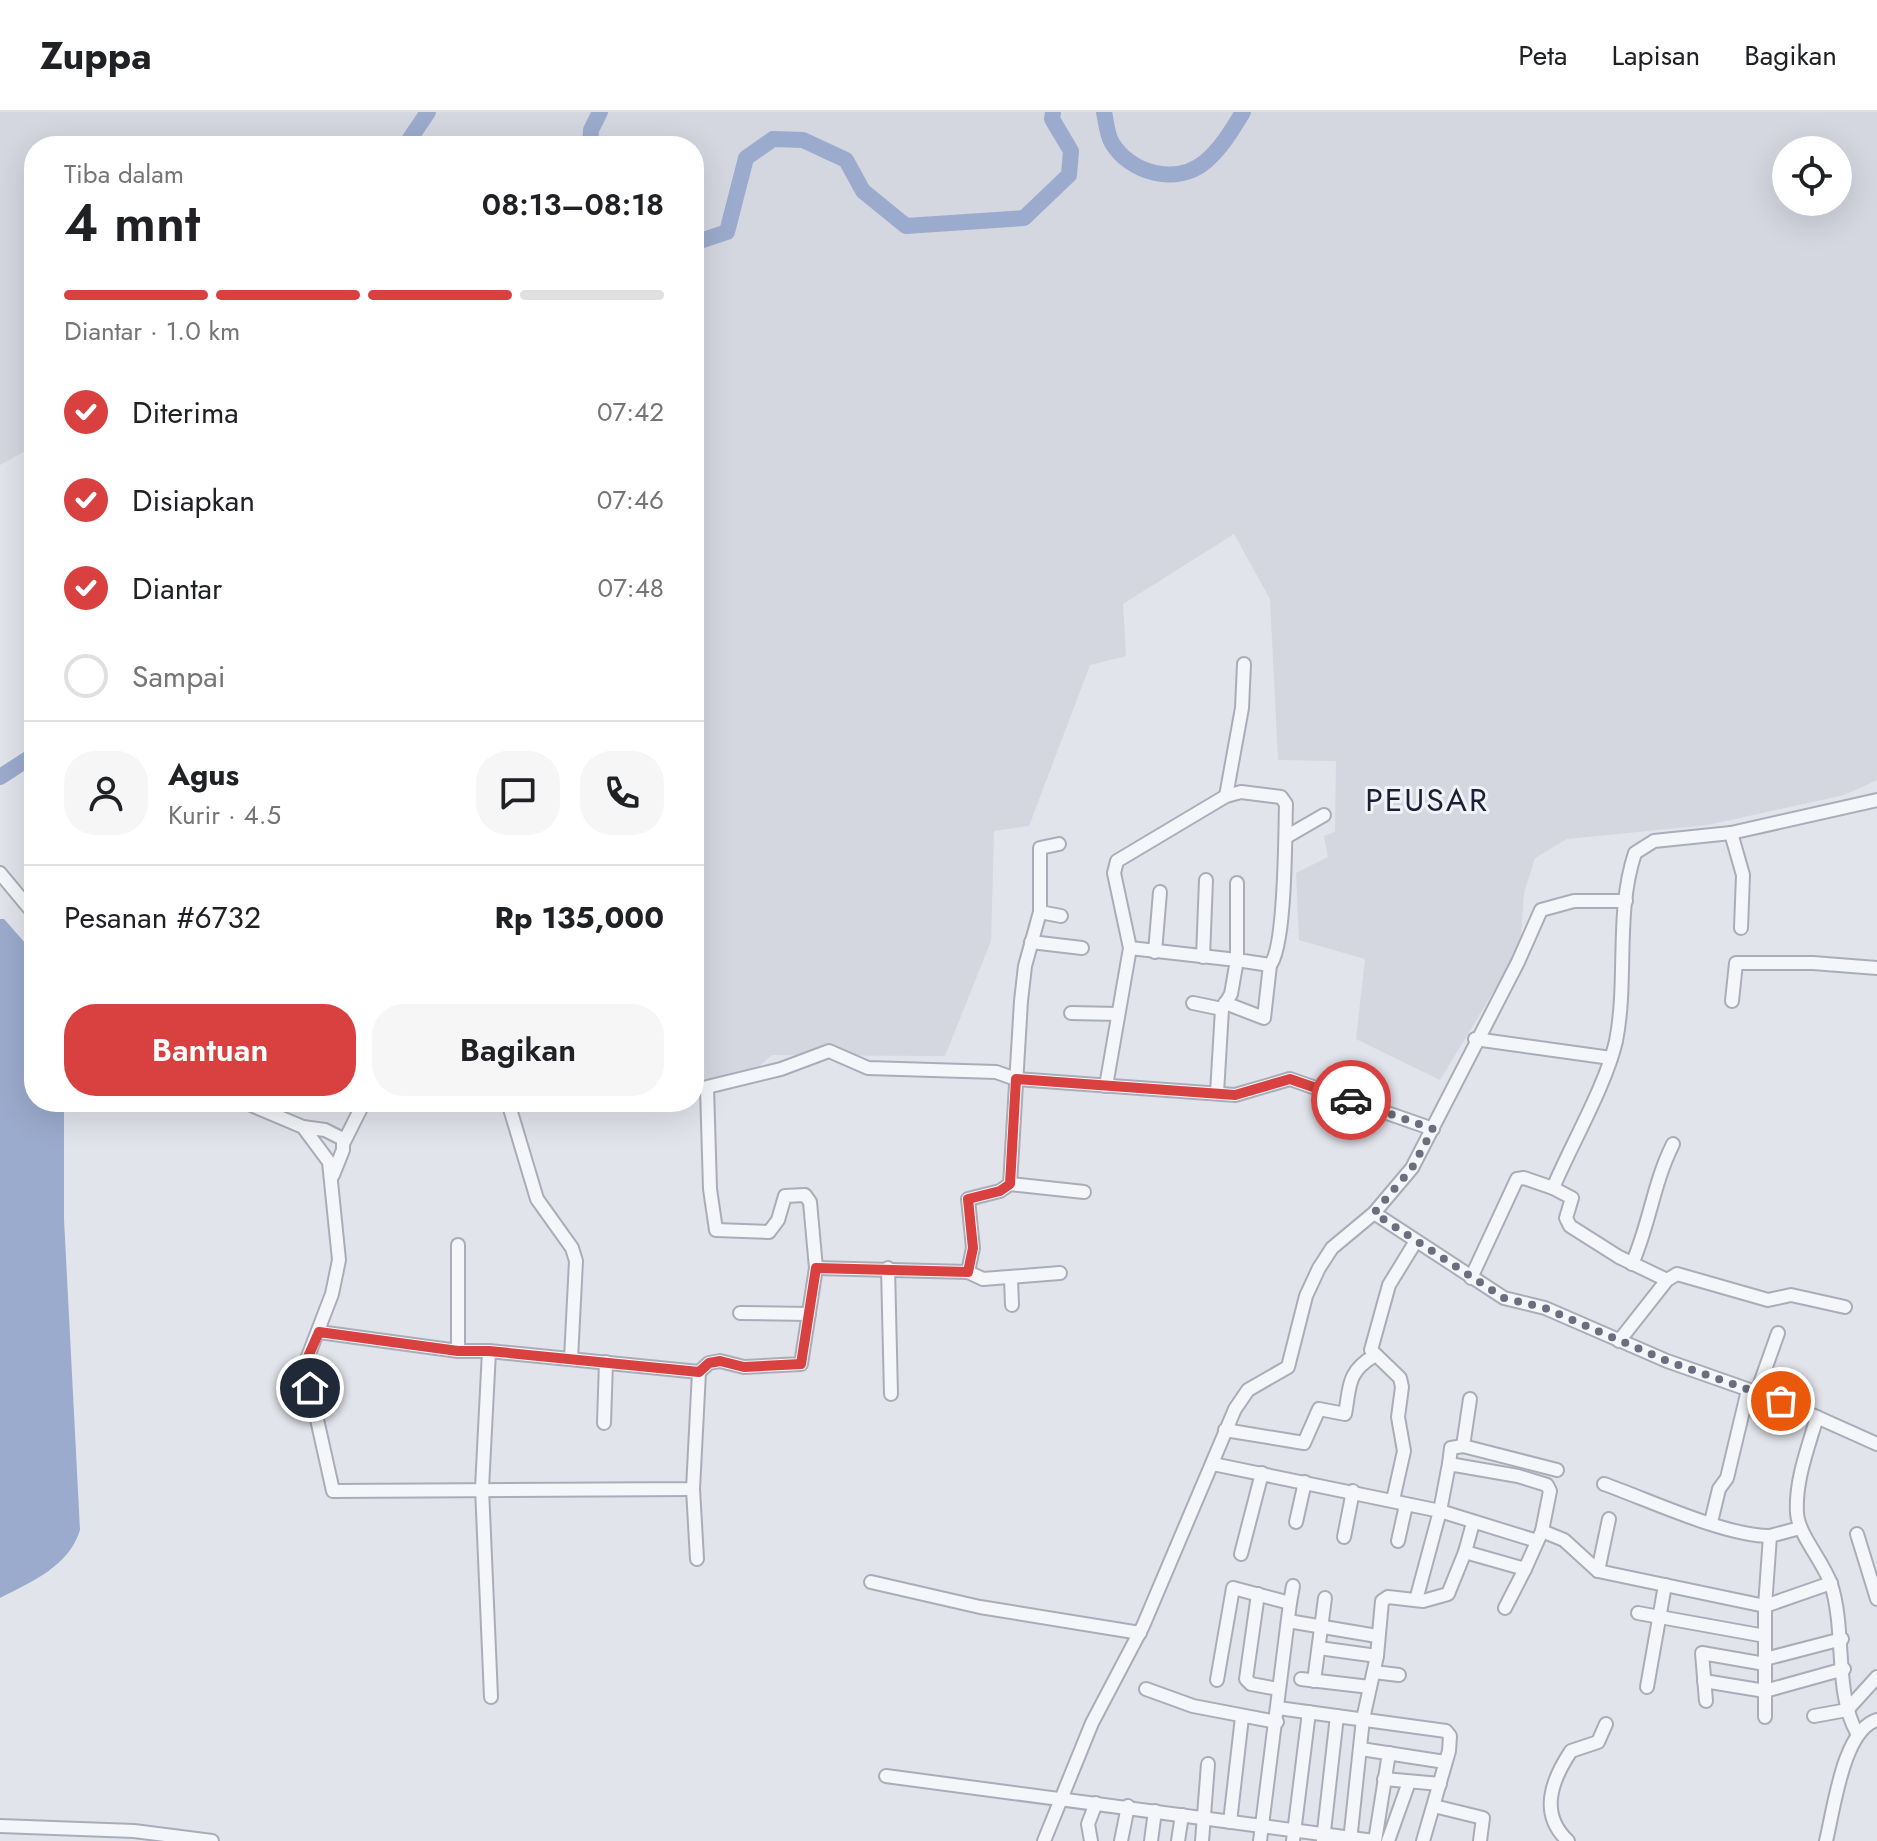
<!DOCTYPE html>
<html lang="id">
<head>
<meta charset="utf-8">
<style>
  :root { --surface:#fff; --page:#f6f6f6; --text:#202124; --muted:#757577; --line:#e0e0e0; --accent:#d8413f }
  body { margin:0; font-family:Jost,sans-serif; background:var(--page); color:var(--text); height:100vh; display:flex; flex-direction:column; font-size:30px; white-space:nowrap }
  * { box-sizing:border-box; margin:0 }
  p { font-size:26px; color:var(--muted) }
  .icon { flex:none; width:44px; height:44px; fill:none; stroke:currentColor; stroke-width:2; stroke-linecap:round; stroke-linejoin:round }
  .map { position:relative; flex:1; overflow:hidden }
  .side { position:absolute; left:24px; top:24px; width:680px; height:976px; display:flex; flex-direction:column; background:var(--surface); border-radius:32px; box-shadow:0 8px 32px #0002 }
  .side>* { flex:none }
  .controls { position:absolute; left:1772px; top:24px; display:grid; gap:16px }
  .controls a { display:grid; place-items:center; width:80px; height:80px; border-radius:50%; background:var(--surface); box-shadow:0 8px 32px #0002; font-size:40px }
  .pin { position:absolute; display:grid; place-items:center; width:68px; height:68px; color:#fff; margin:-34px; border:4px solid #fff; border-radius:50%; box-shadow:0 2px 8px #0007 }
  .courier { position:absolute; display:grid; place-items:center; width:80px; height:80px; margin:-40px; border:6px solid #d8413f; border-radius:50%; background:#fff; color:#222; box-shadow:0 2px 10px #0007 }
  .summary em { font-style:normal; font-weight:600 }
  .summary div { display:flex; flex-direction:column-reverse }
  .summary { display:flex; align-items:center; justify-content:space-between; height:136px; padding:0 40px }
  h1 { font-size:52px; font-weight:600; line-height:60px }
  .bar { display:grid; grid-template-columns:repeat(4,1fr); gap:12px 8px; align-content:center; height:96px; padding:0 40px }
  .bar i { height:10px; border-radius:6px; background:var(--line) }
  .bar .active { background:var(--accent) }
  .bar p { grid-column:span 4 }
  .line { display:flex; align-items:center; gap:20px; padding:0 40px; border-top:2px solid var(--line) }
  .line div { flex:1 }
  .round { display:grid; place-items:center; flex:none; width:84px; height:84px; border-radius:32px; background:var(--page) }
  ol { padding:0 40px; list-style:none }
  li { display:flex; align-items:center; gap:24px; height:88px }
  li p { margin-inline-start:auto }
  li .icon { padding:8px; border-radius:50%; background:var(--accent); color:#fff; stroke-width:4 }
  li:last-child { color:var(--muted) }
  li i { width:44px; height:44px; border:4px solid var(--line); border-radius:50% }
  .primary-button { display:flex; gap:16px; margin-top:auto; padding:16px 40px }
  .primary-button a { flex:1; height:92px; border-radius:32px; background:var(--accent); color:#fff; font-size:32px; font-weight:600; line-height:92px; text-align:center }
  .primary-button a+a { background:var(--page); color:var(--text) }
  header { display:flex; align-items:center; gap:48px; box-sizing:border-box; height:112px; padding:0 40px; background:var(--surface); border-bottom:2px solid var(--line) }
  header strong { font-size:38px }
  nav { display:flex; gap:44px; margin-inline-start:auto; font-size:28px }
  .map>svg:first-child { display:block }
  .built { fill:#d4d6e0; fill-rule:evenodd }
  .water { fill:#9babcd }
  .lines { fill:none; stroke-linecap:round; stroke-linejoin:round }
  .river { stroke:#9babcd; stroke-width:16 }
  .minor-casing { stroke:#aaadb9; stroke-width:16 }
  .minor { stroke:#f5f6f9; stroke-width:12 }
  .done { stroke:#6a6e7e; stroke-width:8; stroke-dasharray:0 14.4 }
  .route { stroke:#d8413f; stroke-width:10 }
  .labels { text-anchor:middle; stroke-width:6; stroke-linejoin:round; paint-order:stroke }
  .quarter-label { font-size:32px; letter-spacing:2px; fill:#1b1f35; stroke:#f2f3f8 }
</style>
</head>
<body>
<header>
<strong>Zuppa</strong>
<nav><a>Peta</a><a>Lapisan</a><a>Bagikan</a></nav>
</header>
<div class="map">
<svg width="1877" height="1729" viewBox="0 0 1877 1729">
  <rect width="100%" height="100%" fill="#e2e4eb"/>
  <path class="built" d="M0 0H1877V668L1844 683 1708 713 1567 727 1535 746 1524 781 1520 836 1440 968 1356 927 1365 847 1299 828 1296 761 1328 745 1324 724 1335 720 1336 649 1278 648 1270 487 1234 422 1123 492 1126 544 1090 553 1029 714 994 719 991 829 945 944 772 943 748 964 706 967 694 963V34H34V334L0 353ZM1786 38H1838V90H1786Z"/>
  <path class="water" d="M0 807H4L34 841V990H64V1107L80 1418C69 1454 33 1469 0 1486Z"/>
  <g class="lines">
    <g class="river">
      <path d="M1104 0C1106 9 1107 23 1112 31 1130 61 1176 74 1205 50 1221 37 1232 18 1243 0"/>
      <path d="M405 34 428 0"/>
      <path d="M590 34 591 18 600 0"/>
      <path d="M694 131 727 120 746 46 773 27 803 28 846 48 863 79 906 114 1024 106 1069 63 1071 39 1052 7 1053 0"/>
      <path d="M0 665 34 643"/>
    </g>
    <defs>
      <g id="minor">
        <path d="M1226 684 1242 596 1244 552"/>
        <path d="M1731 721 1743 763 1741 816"/>
        <path d="M1286 725 1324 703"/>
        <path d="M0 761 34 802"/>
        <path d="M1040 800 1061 804"/>
        <path d="M1031 830 1082 836"/>
        <path d="M1130 836 1237 848 1231 882 1222 897 1217 981"/>
        <path d="M1155 840 1160 780"/>
        <path d="M1203 845 1206 768"/>
        <path d="M1732 889 1736 851H1813L1877 856"/>
        <path d="M1193 891 1222 897"/>
        <path d="M1225 891 1264 906 1270 853"/>
        <path d="M1071 901 1118 902"/>
        <path d="M1475 927 1611 946"/>
        <path d="M1106 974 1130 836 1114 761 1117 749 1226 684 1241 680 1281 685 1286 692C1285 721 1286 835 1270 853L1237 848V771"/>
        <path d="M244 990 303 1015 329 1050 339 1148 332 1182 307 1247 310 1276 333 1379 693 1377 699 1260"/>
        <path d="M508 990 537 1087 572 1136 576 1149 571 1247"/>
        <path d="M303 1015 325 1018 343 1027V1038L333 1063"/>
        <path d="M344 1030 364 990"/>
        <path d="M1010 1072 1084 1080"/>
        <path d="M1553 1076 1572 1086 1566 1106 1570 1114 1619 1145 1667 1168"/>
        <path d="M1374 1101 1504 1186 1545 1196 1667 1249 1781 1289 1877 1332"/>
        <path d="M458 1133V1239"/>
        <path d="M1632 1152C1650 1111 1653 1072 1673 1032"/>
        <path d="M816 1156 968 1160 983 1167 1060 1161"/>
        <path d="M888 1156 891 1282"/>
        <path d="M968 1160 973 1136 968 1087 1000 1079 1010 1072 1021 889 1025 854 1040 800V736L1059 732"/>
        <path d="M1471 1166 1517 1067 1524 1066 1553 1076C1571 1033 1606 973 1616 929 1628 868 1615 801 1635 741L1654 729 1731 721 1877 688"/>
        <path d="M1011 1167 1012 1193"/>
        <path d="M740 1201 809 1202"/>
        <path d="M319 1220 458 1239H489L699 1260 709 1251 720 1249 744 1255 801 1252 816 1156 810 1090 805 1083 785 1084 778 1108 769 1120 716 1118 710 1077 707 975 781 957 829 939 868 956 996 960 1016 967 1235 983 1290 967 1433 1017"/>
        <path d="M1619 1229 1667 1168 1677 1162 1768 1188 1791 1183 1845 1195"/>
        <path d="M489 1239 482 1376 491 1585"/>
        <path d="M1757 1280 1778 1221"/>
        <path d="M1817 1305C1808 1336 1795 1369 1797 1401 1798 1422 1823 1449 1831 1472 1846 1519 1834 1580 1857 1621"/>
        <path d="M604 1311 606 1250"/>
        <path d="M1225 1318 1304 1331 1319 1297 1345 1302C1350 1277 1346 1260 1374 1244"/>
        <path d="M1463 1334 1557 1358"/>
        <path d="M1213 1352 1440 1399 1537 1429"/>
        <path d="M1449 1352 1451 1336 1463 1334 1470 1287"/>
        <path d="M1604 1372C1649 1388 1725 1424 1770 1424"/>
        <path d="M693 1377 697 1447"/>
        <path d="M1393 1388 1404 1339 1398 1305 1402 1275 1400 1266 1371 1238 1389 1173 1416 1129"/>
        <path d="M1296 1410 1305 1370"/>
        <path d="M1711 1410 1719 1377 1727 1366 1748 1278"/>
        <path d="M1857 1422 1877 1487"/>
        <path d="M1344 1425 1353 1379"/>
        <path d="M1398 1429 1406 1393"/>
        <path d="M1465 1440 1473 1411"/>
        <path d="M1241 1442 1262 1361"/>
        <path d="M1598 1459 1609 1407"/>
        <path d="M871 1470 980 1495 1140 1521"/>
        <path d="M1258 1482 1246 1567 1251 1572 1278 1577"/>
        <path d="M1416 1488 1440 1399 1449 1352 1518 1364 1547 1373 1550 1379 1542 1419"/>
        <path d="M1290 1491 1293 1474"/>
        <path d="M1505 1496 1525 1457"/>
        <path d="M1638 1501 1765 1524"/>
        <path d="M1288 1509 1377 1524"/>
        <path d="M1319 1536 1377 1544"/>
        <path d="M1765 1547 1842 1527"/>
        <path d="M1374 1560 1399 1563"/>
        <path d="M1301 1567 1370 1575"/>
        <path d="M1217 1568 1233 1476 1290 1491 1260 1729"/>
        <path d="M1314 1569 1325 1486"/>
        <path d="M1704 1569 1765 1579 1844 1557"/>
        <path d="M1647 1575 1665 1473"/>
        <path d="M1146 1577 1193 1594 1277 1610"/>
        <path d="M1706 1589 1702 1541 1765 1552"/>
        <path d="M1278 1596 1446 1619 1450 1624 1449 1639 1423 1729"/>
        <path d="M1814 1604 1847 1598 1877 1565"/>
        <path d="M1765 1605V1494L1770 1424 1800 1416"/>
        <path d="M1361 1637 1445 1650"/>
        <path d="M886 1664 1374 1729"/>
        <path d="M1384 1667 1440 1672"/>
        <path d="M1434 1694 1483 1706 1480 1729"/>
        <path d="M1230 1710 1242 1605"/>
        <path d="M0 1714 134 1719 212 1729"/>
        <path d="M1323 1728 1337 1604"/>
        <path d="M1044 1729 1092 1611 1143 1514 1235 1297 1248 1278 1288 1255 1306 1184 1319 1156 1332 1136 1374 1101 1412 1056 1518 850 1541 798 1574 789H1626"/>
        <path d="M1091 1729 1088 1712 1096 1691"/>
        <path d="M1121 1729 1128 1694"/>
        <path d="M1151 1729 1155 1699"/>
        <path d="M1178 1729 1182 1703"/>
        <path d="M1202 1729 1208 1652"/>
        <path d="M1293 1729 1309 1600"/>
        <path d="M1350 1729 1363 1607 1377 1544 1382 1489 1388 1485 1423 1489 1448 1482 1465 1440 1525 1457 1542 1419 1564 1428 1598 1459 1765 1494 1831 1471"/>
        <path d="M1375 1729 1389 1641"/>
        <path d="M1388 1729 1409 1670"/>
        <path d="M1568 1729C1539 1702 1551 1669 1571 1639L1598 1630 1606 1612"/>
        <path d="M1826 1729C1834 1697 1843 1618 1877 1608"/>
      </g>
    </defs>
    <use href="#minor" class="minor-casing"/>
    <use href="#minor" class="minor"/>
  </g>
  <g class="lines">
    <path class="done" d="M1351 988 1433 1017 1412 1056 1374 1101 1504 1186 1545 1196 1667 1249 1781 1289"/>
    <path class="route" d="M310 1276 307 1247 319 1220 458 1239H489L699 1260 709 1251 720 1249 744 1255 801 1252 816 1156 968 1160 973 1136 968 1087 1000 1079 1010 1072 1016 967 1235 983 1290 967 1351 988"/>
  </g>
  <g class="labels">
    <g class="quarter-label">
      <text x="1427" y="699">PEUSAR</text>
    </g>
  </g>
</svg>
<div class="controls">
<a><svg class="icon" aria-label="locate" viewBox="0 0 24 24"><circle cx="12" cy="12" r="6"/><path d="M12 2v4M12 18v4M2 12h4M18 12h4"/></svg></a>
</div>
<div class="pin" style="left:1781px;top:1289px;background:#ea580c"><svg class="icon" aria-label="bag" viewBox="0 0 24 24"><path d="M5 8h14l-1 12H6zM9 8a3 3 0 0 1 6 0"/></svg></div>
<div class="pin" style="left:310px;top:1276px;background:#1f2937"><svg class="icon" aria-label="home" viewBox="0 0 24 24"><path d="M3 11l9-7 9 7M6 9v11h12V9"/></svg></div>
<div class="courier" style="left:1351px;top:988px"><svg class="icon" aria-label="car" viewBox="0 0 24 24"><path d="M5 17H2v-5l4-1 3-4h7l3 4 3 1v5h-3M9 17h6M6 11h13"/><circle cx="7" cy="17" r="2"/><circle cx="17" cy="17" r="2"/></svg></div>
<section class="side">
<div class="summary"><div><h1>4 mnt</h1><p>Tiba dalam</p></div><em>08:13–08:18</em></div>
<div class="bar"><i class="active"></i><i class="active"></i><i class="active"></i><i></i><p>Diantar · 1.0 km</p></div>
<ol>
<li><svg class="icon" aria-label="check" viewBox="0 0 24 24"><path d="M5 12l5 5 9-10"/></svg>Diterima<p>07:42</p></li>
<li><svg class="icon" aria-label="check" viewBox="0 0 24 24"><path d="M5 12l5 5 9-10"/></svg>Disiapkan<p>07:46</p></li>
<li><svg class="icon" aria-label="check" viewBox="0 0 24 24"><path d="M5 12l5 5 9-10"/></svg>Diantar<p>07:48</p></li>
<li><i></i>Sampai</li>
</ol>
<div class="line" style="height:144px"><a class="round"><svg class="icon" aria-label="person" viewBox="0 0 24 24"><circle cx="12" cy="8" r="4"/><path d="M4 21q1-7 8-7t8 7"/></svg></a><div><b>Agus</b><p>Kurir · 4.5</p></div><a class="round"><svg class="icon" aria-label="chat" viewBox="0 0 24 24"><path d="M4 5h16v11H9l-5 4z"/></svg></a><a class="round"><svg class="icon" aria-label="phone" viewBox="0 0 24 24"><path d="M5 4h4l2 5-3 2q2 4 5 5l2-3 5 2v4C11 20 4 13 5 4z"/></svg></a></div>
<div class="line" style="height:104px"><div>Pesanan #6732</div><b>Rp 135,000</b></div>
<div class="primary-button"><a>Bantuan</a><a>Bagikan</a></div>
</section>
</div>
</body>
</html>
